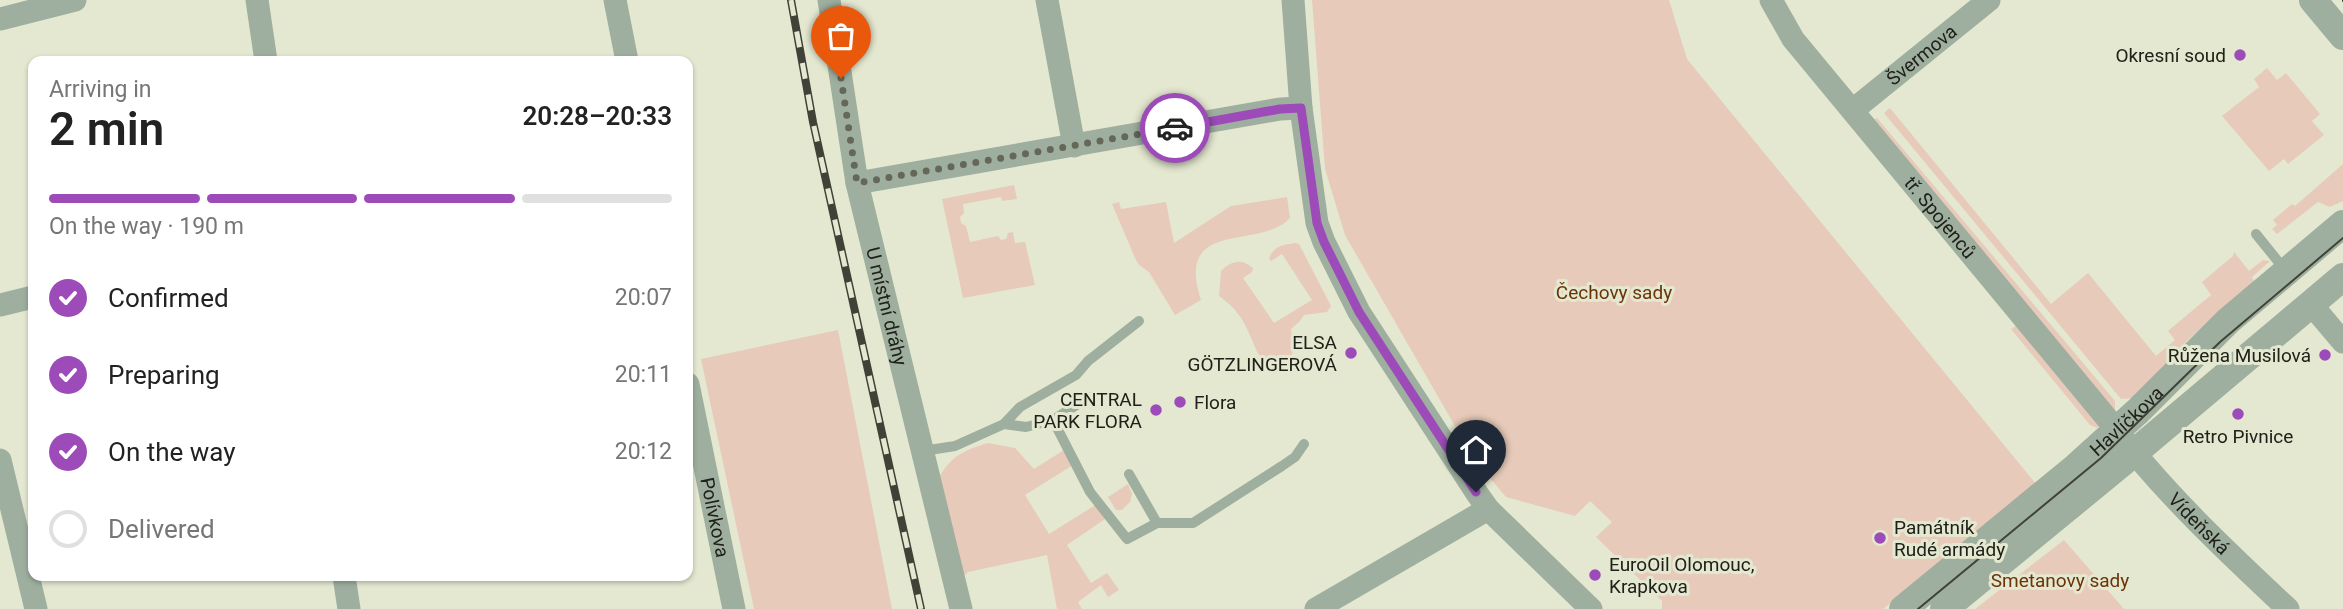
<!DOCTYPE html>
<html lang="en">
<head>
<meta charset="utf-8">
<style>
  :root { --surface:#fff; --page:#f6f6f6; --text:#222; --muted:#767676; --line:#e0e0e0; --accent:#9d4bb9 }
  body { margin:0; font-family:Roboto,sans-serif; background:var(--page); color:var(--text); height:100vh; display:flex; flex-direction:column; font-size:26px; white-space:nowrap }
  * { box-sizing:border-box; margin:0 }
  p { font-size:23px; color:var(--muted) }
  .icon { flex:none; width:38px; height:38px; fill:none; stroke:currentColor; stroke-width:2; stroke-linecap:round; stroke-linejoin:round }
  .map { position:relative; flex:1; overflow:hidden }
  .panel { position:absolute; left:28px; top:56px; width:665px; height:525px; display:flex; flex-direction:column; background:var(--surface); border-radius:14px; box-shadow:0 2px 5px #0004 }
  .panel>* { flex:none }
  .pin { position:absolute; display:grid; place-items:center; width:60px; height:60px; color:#fff; margin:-72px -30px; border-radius:50% 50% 50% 0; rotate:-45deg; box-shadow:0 0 7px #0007 }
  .pin .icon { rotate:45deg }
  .courier { position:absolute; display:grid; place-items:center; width:70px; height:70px; margin:-35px; border:5px solid #9d4bb9; border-radius:50%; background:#fff; color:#222; box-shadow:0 2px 9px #0007 }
  .head em { font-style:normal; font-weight:600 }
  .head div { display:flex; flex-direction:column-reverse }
  .head { display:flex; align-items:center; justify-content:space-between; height:119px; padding:0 21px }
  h1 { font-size:46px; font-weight:600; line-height:52px }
  .bar { display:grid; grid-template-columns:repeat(4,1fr); gap:10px 7px; align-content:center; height:84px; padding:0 21px }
  .bar i { height:9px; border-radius:5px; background:var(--line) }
  .bar .active { background:var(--accent) }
  .bar p { grid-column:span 4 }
  ol { padding:0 21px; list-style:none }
  li { display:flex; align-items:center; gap:21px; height:77px }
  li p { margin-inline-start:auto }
  li .icon { padding:7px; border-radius:50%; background:var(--accent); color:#fff; stroke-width:4 }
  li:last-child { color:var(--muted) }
  li i { width:38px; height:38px; border:4px solid var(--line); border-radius:50% }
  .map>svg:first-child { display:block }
  .green { fill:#e7cab9 }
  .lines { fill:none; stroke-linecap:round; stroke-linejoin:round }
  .service { stroke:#9eaf9f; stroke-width:10 }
  .minor { stroke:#9eaf9f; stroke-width:23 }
  .tertiary { stroke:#9eaf9f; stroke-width:28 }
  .tram { stroke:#404237; stroke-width:2 }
  .rail-casing { stroke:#404237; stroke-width:8 }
  .rail { stroke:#e4e8d0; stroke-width:5; stroke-dasharray:16; stroke-linecap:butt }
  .done { stroke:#656759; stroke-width:7; stroke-dasharray:0 12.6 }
  .route { stroke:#9d4bb9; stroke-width:9 }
  .poi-dot { fill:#9d4bb9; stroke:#e4e8d0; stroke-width:2.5 }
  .labels { text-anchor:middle; stroke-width:6; stroke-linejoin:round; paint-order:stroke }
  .street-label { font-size:19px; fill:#202119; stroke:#e4e8d0 }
  .poi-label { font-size:19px; fill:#202119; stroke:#e4e8d0; text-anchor:end }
  .park-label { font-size:19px; fill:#6b3307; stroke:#e4e8d0 }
</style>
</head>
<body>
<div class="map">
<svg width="2343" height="609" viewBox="0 0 2343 609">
  <rect width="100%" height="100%" fill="#e4e8d0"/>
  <g class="green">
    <path d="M1312 0H1669L1687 59 2036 484 1883 609H1662V601L1596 537 1612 522 1590 501 1575 516 1506 497 1474 459 1345 235 1325 169Z"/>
    <path d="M2267 68 2277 80 2286 73 2320 114 2312 121 2324 135 2288 164 2284 159 2269 171 2222 116 2259 87 2254 79Z"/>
    <path d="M1890 108 2051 304 2088 273 2156 356 2175 340 2168 331 2211 295 2202 282 2233 256 2234 252 2249 271 2263 260 2270 261 2252 277 2254 281 2188 340 2133 398 2121 399 1884 113Z"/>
    <path d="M1877 118 2115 401V413L1873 120Z"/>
    <path d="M2343 164V201L2330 207 2318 202 2277 234 2272 229 2277 225 2273 220 2292 204 2295 206Z"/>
    <path d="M1014 185 1017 199 1002 201 1001 197 963 204 964 213 960 217 961 223 966 226 970 242 998 236 1001 240 1006 239 1008 233 1013 232 1015 243 1025 242 1035 285 963 298 942 199Z"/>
    <path d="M1287 197 1290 218C1260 251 1174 217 1201 300L1175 315 1149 272 1139 265 1135 258 1112 204 1119 202 1121 209 1166 202 1174 243 1231 206Z"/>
    <path d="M1295 243 1299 244 1331 306 1327 312 1304 315 1300 321 1291 329 1294 349 1290 359 1282 361 1270 354 1272 364H1264C1247 336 1249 317 1219 296L1221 271C1231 261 1241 258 1253 268L1252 272 1243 278 1274 323 1312 300 1282 254 1271 261 1269 259C1273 246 1283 245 1295 243Z"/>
    <path d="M2016 326 2099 426 2097 428 2090 425 2011 329Z"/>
    <path d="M838 330 892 609H754L701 359Z"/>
    <path d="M988 443 1015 448 1034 469 1064 450 1073 465 1025 495 1049 534 1097 504 1105 519 1067 545 1091 583 1107 573 1119 590 1108 597 1101 585 1078 602 1082 609H1057L1047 555 968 572 963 577 938 480C949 457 964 450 988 443Z"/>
    <path d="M1128 484 1132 494 1130 502 1122 510H1116L1108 497Z"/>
    <path d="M2064 540 2124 609H1975Z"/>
  </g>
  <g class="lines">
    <g class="service">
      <path d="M2256 234 2285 270"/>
      <path d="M1053 420 1090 492 1127 539 1157 523 1129 474"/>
      <path d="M1004 424 1020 407 1076 375 1088 361 1139 321"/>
      <path d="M923 451 955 446 1004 424 1026 427 1053 420 1089 397"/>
      <path d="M1157 523H1193L1282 466 1295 457 1304 444"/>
    </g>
    <g class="minor">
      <path d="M257 0 266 61"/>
      <path d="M615 0 627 61"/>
      <path id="s1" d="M829 0 857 183 961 609"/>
      <path d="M1047 0 1074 146"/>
      <path d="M1293 0 1301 108 1317 223 1324 242 1359 312 1476 492 1488 509 1591 609"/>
      <path id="s2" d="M1771 0 1793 39 2110 422C2162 491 2225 550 2288 609"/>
      <path d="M0 19 75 0"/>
      <path id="s3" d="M1853 110 1989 0"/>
      <path d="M857 183 1280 109 1301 108"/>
      <path d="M2311 304 2343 342"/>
      <path d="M0 305 33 297"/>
      <path id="s4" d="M688 384 734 609"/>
      <path d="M0 460 36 609"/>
      <path d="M344 576 349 609"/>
      <path d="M1316 609 1488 509"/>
    </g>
    <g class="tertiary">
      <path d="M2313 0 2343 36"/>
      <path id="s5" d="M1903 609 2076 467 2138 411 2228 321 2343 224"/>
      <path d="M1944 609 2134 453 2343 277"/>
    </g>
    <g class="tram">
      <path d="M2343 0V1"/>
      <path d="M1918 609 2101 458 2220 342 2343 238"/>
    </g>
    <defs>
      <path id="rail" d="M791 0 813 122 921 609"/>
    </defs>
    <use href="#rail" class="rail-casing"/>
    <use href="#rail" class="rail"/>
  </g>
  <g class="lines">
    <path class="done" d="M841 78 857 183 1175 128"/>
    <path class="route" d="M1175 128 1280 109 1301 108 1317 223 1324 242 1359 312 1476 492"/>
  </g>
  <g class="poi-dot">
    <circle cx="2240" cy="55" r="7"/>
    <circle cx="1351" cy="353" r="7"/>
    <circle cx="2325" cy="355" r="7"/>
    <circle cx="1180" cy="402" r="7"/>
    <circle cx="1156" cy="410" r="7"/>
    <circle cx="2238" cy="414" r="7"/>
    <circle cx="1880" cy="538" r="7"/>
    <circle cx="1595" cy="575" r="7"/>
  </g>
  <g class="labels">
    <g class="street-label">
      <text dy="7" stroke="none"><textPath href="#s3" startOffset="88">Švermova</textPath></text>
      <text dy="7" stroke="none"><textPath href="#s2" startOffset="276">tř. Spojenců</textPath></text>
      <text dy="7" stroke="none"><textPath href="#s1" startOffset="312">U místní dráhy</textPath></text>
      <text dy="7" stroke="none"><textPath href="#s5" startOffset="292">Havlíčkova</textPath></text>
      <text dy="7" stroke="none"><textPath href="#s4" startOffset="136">Polívkova</textPath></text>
      <text dy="7" stroke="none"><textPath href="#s2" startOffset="677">Vídeňská</textPath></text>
    </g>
    <g class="poi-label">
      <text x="2226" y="62">Okresní soud</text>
      <text x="1337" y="349">ELSA<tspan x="1337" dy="22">GÖTZLINGEROVÁ</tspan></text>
      <text x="2311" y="362">Růžena Musilová</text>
      <text x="1142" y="406">CENTRAL<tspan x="1142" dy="22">PARK FLORA</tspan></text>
      <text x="1194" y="409" text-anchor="start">Flora</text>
      <text x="2238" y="443" text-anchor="middle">Retro Pivnice</text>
      <text x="1894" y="534" text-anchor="start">Památník<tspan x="1894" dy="22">Rudé armády</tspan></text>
      <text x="1609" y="571" text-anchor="start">EuroOil Olomouc,<tspan x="1609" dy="22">Krapkova</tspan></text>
    </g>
    <g class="park-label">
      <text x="1614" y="299">Čechovy sady</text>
      <text x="2060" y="587">Smetanovy sady</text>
    </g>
  </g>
</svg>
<div class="pin" style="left:841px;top:78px;background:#ea580c"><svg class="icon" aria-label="bag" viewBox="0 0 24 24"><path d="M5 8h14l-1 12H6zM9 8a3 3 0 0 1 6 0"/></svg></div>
<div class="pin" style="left:1476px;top:492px;background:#1f2937"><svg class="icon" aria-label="home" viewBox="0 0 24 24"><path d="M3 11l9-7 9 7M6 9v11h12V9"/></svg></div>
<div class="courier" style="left:1175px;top:128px"><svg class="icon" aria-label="car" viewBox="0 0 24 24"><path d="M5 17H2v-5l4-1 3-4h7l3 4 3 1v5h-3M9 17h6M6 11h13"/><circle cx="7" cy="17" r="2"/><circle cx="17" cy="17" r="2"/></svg></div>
<section class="panel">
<div class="head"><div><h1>2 min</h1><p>Arriving in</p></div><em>20:28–20:33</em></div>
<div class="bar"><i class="active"></i><i class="active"></i><i class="active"></i><i></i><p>On the way · 190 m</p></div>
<ol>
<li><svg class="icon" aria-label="check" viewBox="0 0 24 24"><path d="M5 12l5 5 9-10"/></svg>Confirmed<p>20:07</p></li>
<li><svg class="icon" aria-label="check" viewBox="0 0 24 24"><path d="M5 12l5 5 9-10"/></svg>Preparing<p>20:11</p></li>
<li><svg class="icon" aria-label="check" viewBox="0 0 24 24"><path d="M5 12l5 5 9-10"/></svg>On the way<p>20:12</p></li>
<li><i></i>Delivered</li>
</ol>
</section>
</div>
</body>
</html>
